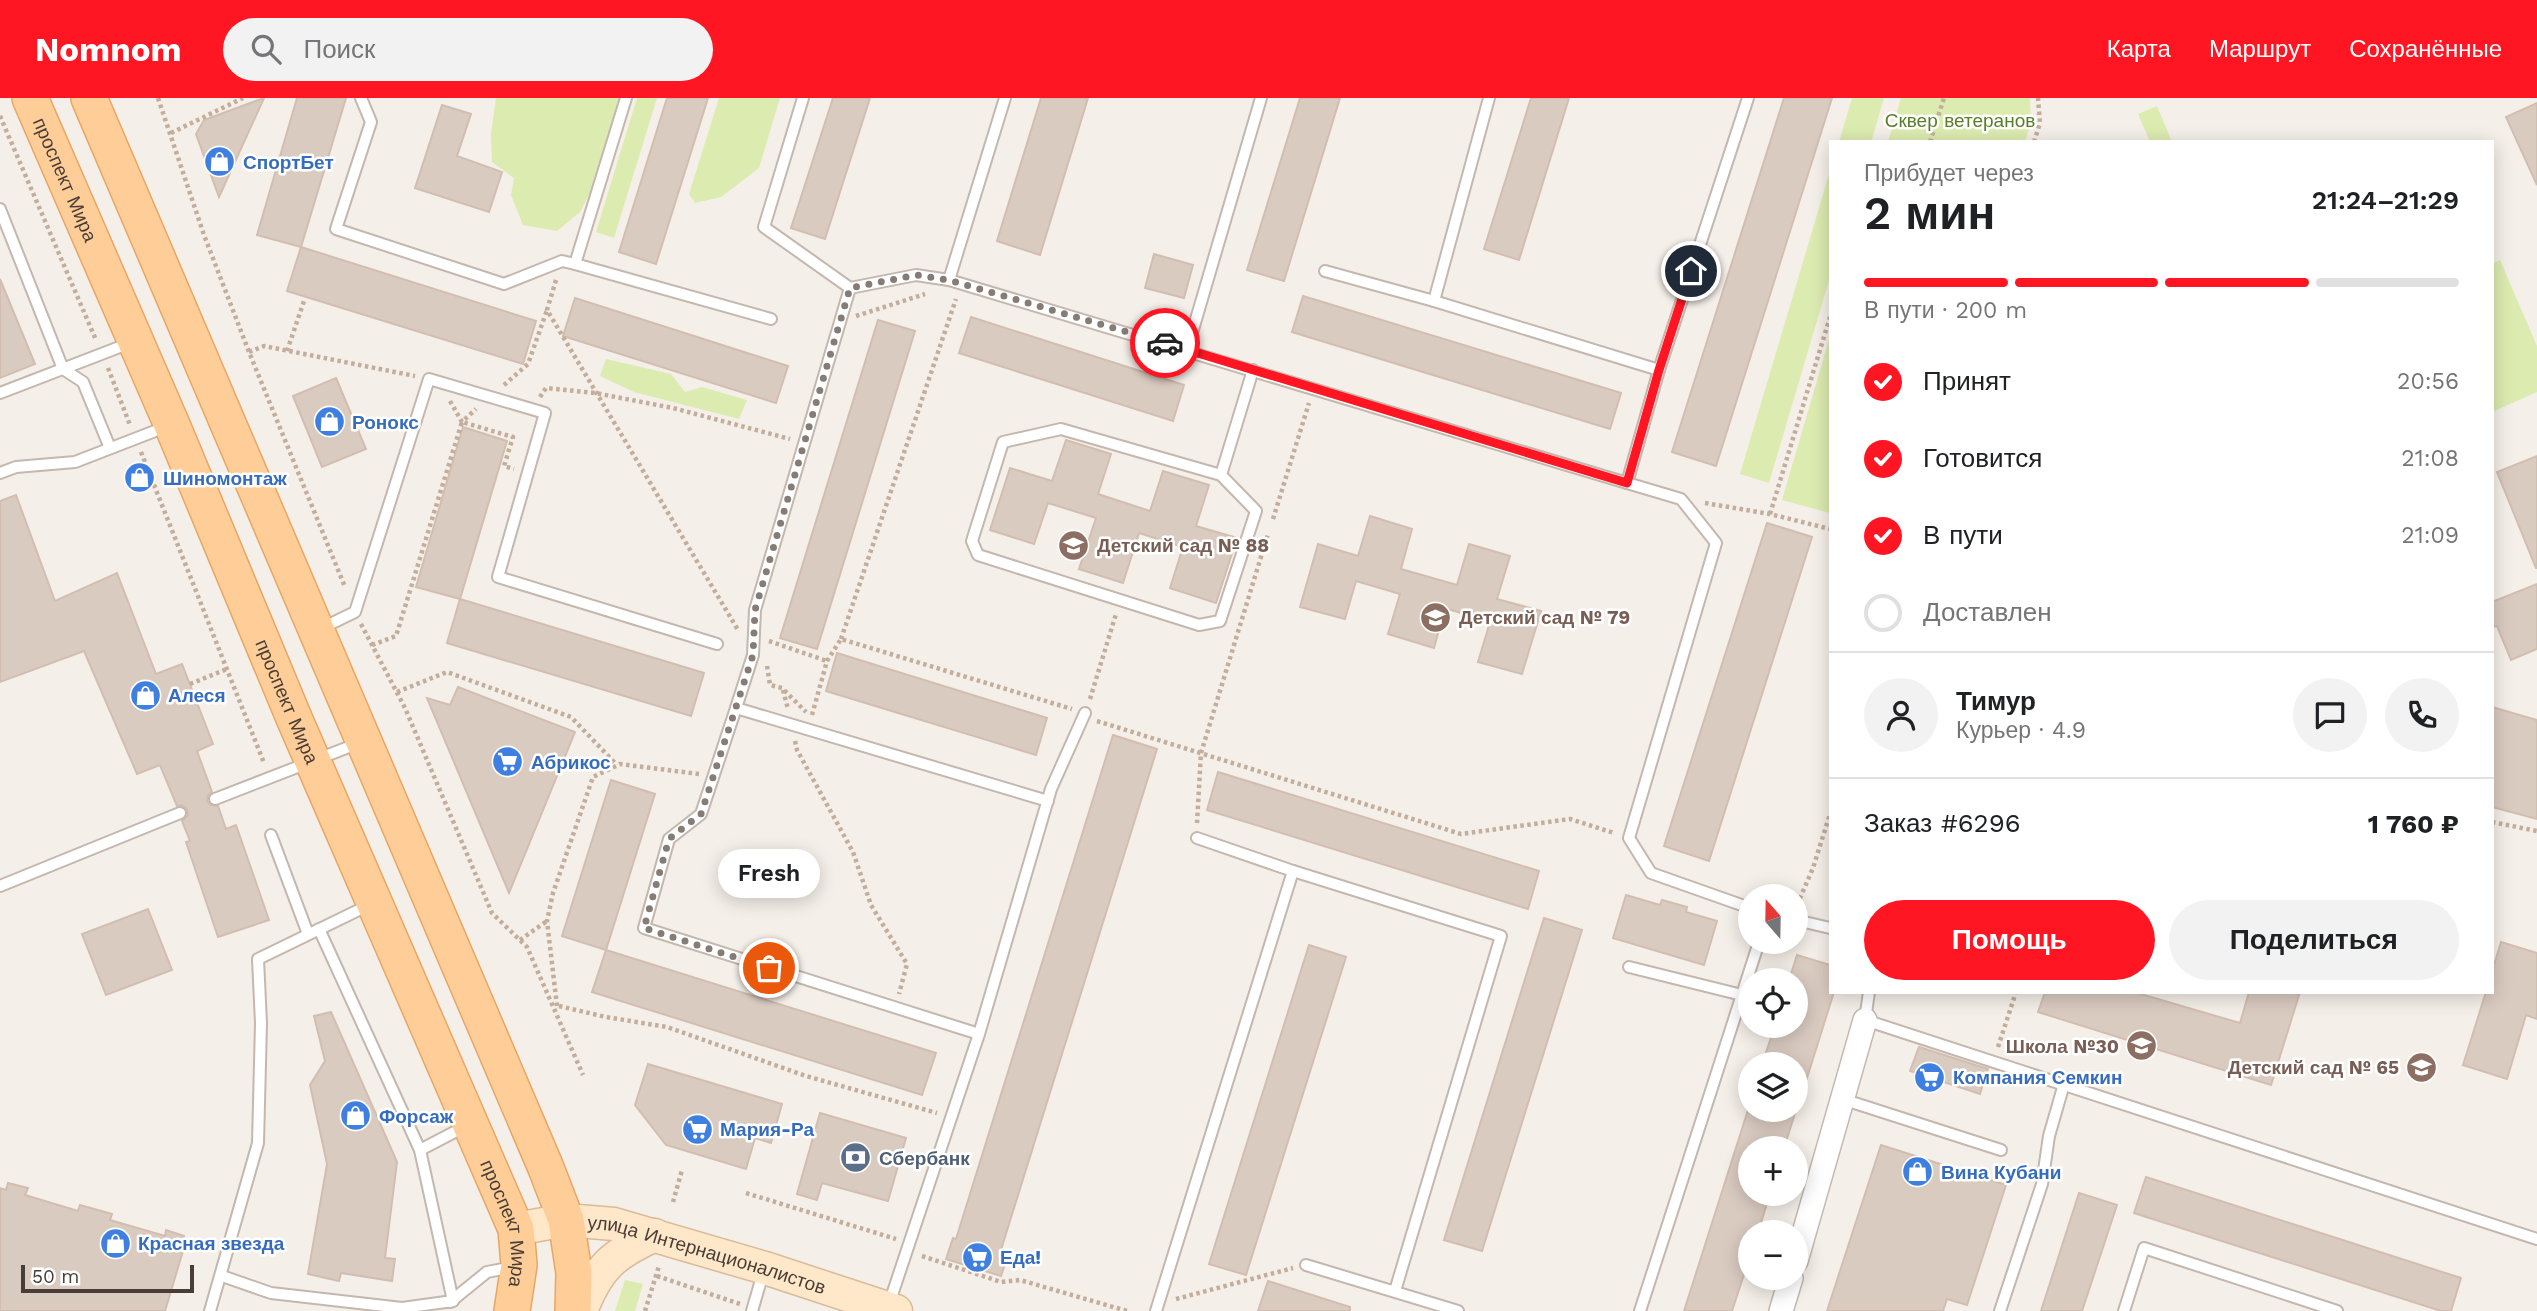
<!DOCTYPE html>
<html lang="ru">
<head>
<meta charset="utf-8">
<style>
  :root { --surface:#fff; --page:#f2f2f2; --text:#202124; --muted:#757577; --line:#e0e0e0; --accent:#ff1622 }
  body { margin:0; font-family:"Work Sans",sans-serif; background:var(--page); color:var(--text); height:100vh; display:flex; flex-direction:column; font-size:26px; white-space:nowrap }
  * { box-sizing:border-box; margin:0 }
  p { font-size:23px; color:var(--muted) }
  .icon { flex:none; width:38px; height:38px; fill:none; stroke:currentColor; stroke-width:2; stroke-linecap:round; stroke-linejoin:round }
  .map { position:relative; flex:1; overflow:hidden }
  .details { position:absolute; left:1829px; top:42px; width:665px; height:854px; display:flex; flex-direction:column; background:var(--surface); border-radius:0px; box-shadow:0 4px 18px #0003 }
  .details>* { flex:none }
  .needle { width:46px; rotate:340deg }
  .tools { position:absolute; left:1738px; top:786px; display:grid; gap:14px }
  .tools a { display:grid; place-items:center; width:70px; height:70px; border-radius:50%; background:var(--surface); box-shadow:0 4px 18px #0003; font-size:35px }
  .scale { position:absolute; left:21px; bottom:18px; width:173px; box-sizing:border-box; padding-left:7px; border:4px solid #493e37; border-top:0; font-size:19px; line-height:24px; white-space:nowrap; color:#493e37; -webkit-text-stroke:5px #fff; paint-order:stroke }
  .pin { position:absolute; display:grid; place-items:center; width:60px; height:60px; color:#fff; margin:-30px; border:4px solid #fff; border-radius:50%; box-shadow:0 2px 7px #0007 }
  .courier { position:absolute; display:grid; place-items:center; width:70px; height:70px; margin:-35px; border:5px solid #ff1622; border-radius:50%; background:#fff; color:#222; box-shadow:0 2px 9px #0007 }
  .bubble { position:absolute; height:49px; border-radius:24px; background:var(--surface); box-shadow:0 4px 18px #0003; font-size:23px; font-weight:600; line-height:49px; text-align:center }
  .overview em { font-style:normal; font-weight:600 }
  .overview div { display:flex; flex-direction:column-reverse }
  .overview { display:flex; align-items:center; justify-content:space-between; height:119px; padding:0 35px }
  h1 { font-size:46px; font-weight:600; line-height:52px }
  .bar { display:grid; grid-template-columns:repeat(4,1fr); gap:10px 7px; align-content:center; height:84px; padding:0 35px }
  .bar i { height:9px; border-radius:5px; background:var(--line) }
  .bar .selected { background:var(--accent) }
  .bar p { grid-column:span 4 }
  .line { display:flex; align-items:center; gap:18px; padding:0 35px; border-top:2px solid var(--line) }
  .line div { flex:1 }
  .round { display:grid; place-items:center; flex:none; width:74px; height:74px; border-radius:37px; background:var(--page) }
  ol { padding:0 35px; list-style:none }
  li { display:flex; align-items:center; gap:21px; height:77px }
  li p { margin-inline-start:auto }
  li .icon { padding:7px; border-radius:50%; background:var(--accent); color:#fff; stroke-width:4 }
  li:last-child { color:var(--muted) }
  li i { width:38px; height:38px; border:4px solid var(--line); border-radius:50% }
  .action { display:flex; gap:14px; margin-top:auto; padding:14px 35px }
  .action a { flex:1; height:80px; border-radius:42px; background:var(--accent); color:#fff; font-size:28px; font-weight:600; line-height:80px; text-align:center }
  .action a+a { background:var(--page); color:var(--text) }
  header { display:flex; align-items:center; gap:42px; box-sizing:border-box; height:98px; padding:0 35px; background:var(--accent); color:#fff }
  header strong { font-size:33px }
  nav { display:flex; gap:38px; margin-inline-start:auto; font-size:24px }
  .search { width:490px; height:63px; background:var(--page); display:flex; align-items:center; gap:18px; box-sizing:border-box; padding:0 24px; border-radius:38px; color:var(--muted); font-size:26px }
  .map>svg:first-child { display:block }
  .green { fill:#dcebb0 }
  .building { fill:#dacbc1; stroke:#d2beb0; stroke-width:2 }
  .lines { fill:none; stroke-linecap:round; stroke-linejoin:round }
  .lane-casing { stroke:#c4b7ae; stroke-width:14 }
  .street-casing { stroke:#c4b7ae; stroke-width:26 }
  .secondary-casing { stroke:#dabb99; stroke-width:35 }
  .primary-casing { stroke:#e9a663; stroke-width:38 }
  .path { stroke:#c3ad9b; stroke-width:4.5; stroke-dasharray:3.5 3.5; stroke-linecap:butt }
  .lane { stroke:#fff; stroke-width:10 }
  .street { stroke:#fff; stroke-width:23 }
  .secondary { stroke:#ffe7c9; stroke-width:32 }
  .primary { stroke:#ffcd98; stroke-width:35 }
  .done { stroke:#857c75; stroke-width:7; stroke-dasharray:0 12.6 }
  .route { stroke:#ff1622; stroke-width:9 }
  .labels { text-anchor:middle; stroke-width:5; stroke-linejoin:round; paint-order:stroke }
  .park-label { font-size:19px; fill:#597e27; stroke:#fff }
  .shop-label { font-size:19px; font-weight:bold; fill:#366cbe; stroke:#fff; text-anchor:start }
  .street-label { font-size:19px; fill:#493e37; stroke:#fff }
  .education-label { font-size:19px; font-weight:bold; fill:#785e54; stroke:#fff; text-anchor:start }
  .service-label { font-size:19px; font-weight:bold; fill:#4e5e75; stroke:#fff; text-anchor:start }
</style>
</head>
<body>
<header>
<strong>Nomnom</strong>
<div class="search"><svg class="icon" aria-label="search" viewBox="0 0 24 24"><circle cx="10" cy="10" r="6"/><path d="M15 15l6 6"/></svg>Поиск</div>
<nav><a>Карта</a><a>Маршрут</a><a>Сохранённые</a></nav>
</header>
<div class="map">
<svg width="2537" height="1213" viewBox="0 0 2537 1213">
  <rect width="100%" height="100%" fill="#f5efe9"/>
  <g class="green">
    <path d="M496 0H623L599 78 580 114 557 133 523 127 511 97 514 80 492 64 491 36Z"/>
    <path d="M637 0H657L614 140 596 134Z"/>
    <path d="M719 0H780L759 70 721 99 695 105 689 96Z"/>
    <path d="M1852 0H1884L1871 44H1839Z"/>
    <path d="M1901 0H2030L2031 25 2025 44H1888Z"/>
    <path d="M2157 8 2172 44H2150L2138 16Z"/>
    <path d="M1830 73V179L1769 385 1740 376Z"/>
    <path d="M2500 162 2537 248V294L2492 314V166Z"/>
    <path d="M1830 238V415L1782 402Z"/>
    <path d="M606 261 671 276 685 294 702 289 747 302 739 321 634 294 600 278Z"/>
    <path d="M625 1182 643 1186 635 1213H615Z"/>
  </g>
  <g class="building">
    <path d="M264 0 219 99 196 36 204 22Z"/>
    <path d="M297 0H346L301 149 257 137Z"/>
    <path d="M667 0H708L656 166 619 154Z"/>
    <path d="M833 0H870L825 141 791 130Z"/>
    <path d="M1041 0H1088L1040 157 997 143Z"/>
    <path d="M1300 0H1340L1284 183 1247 172Z"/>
    <path d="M1531 0H1569L1519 162 1484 151Z"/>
    <path d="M1784 0H1832L1716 368 1672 354Z"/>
    <path d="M2537 5V87L2506 19Z"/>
    <path d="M442 7 471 16 457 58 502 74 489 114 415 90Z"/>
    <path d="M301 149 536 223 523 266 287 193Z"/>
    <path d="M1154 156 1193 167 1184 200 1145 190Z"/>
    <path d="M0 181 35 266 0 280Z"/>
    <path d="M1303 198 1621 295 1610 331 1292 234Z"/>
    <path d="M575 200 788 268 776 305 563 238Z"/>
    <path d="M971 219 1184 287 1173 323 959 255Z"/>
    <path d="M878 222 915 233 817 551 780 540Z"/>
    <path d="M336 280 366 351 322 369 293 298Z"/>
    <path d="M463 329 507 343 460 501 416 489Z"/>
    <path d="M1066 342 1111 356 1098 396 1150 413 1163 373 1209 387 1196 428 1237 440 1216 505 1170 490 1183 449 1139 435 1123 485 1079 471 1096 420 1048 405 1034 446 990 432 1010 370 1052 383Z"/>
    <path d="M2537 358V470H2536L2497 374Z"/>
    <path d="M16 397 55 503 117 475 156 576 182 566 213 646 197 653 212 694 208 697 207 703 211 707 218 708 226 731 236 727 269 822 218 839 186 744 190 743 182 723 188 717 187 711 182 707 177 708 160 667 137 676 84 553 0 584V403Z"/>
    <path d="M1370 418 1412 431 1401 471 1457 487 1469 446 1510 458 1497 501 1541 513 1522 576 1478 564 1490 524 1445 510 1434 550 1388 536 1400 496 1356 483 1345 521 1300 509 1318 446 1358 458Z"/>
    <path d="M1767 425 1812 439 1709 763 1664 748Z"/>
    <path d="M2537 486V551L2511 562 2497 528 2492 529V504Z"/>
    <path d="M460 501 704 575 691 618 447 545Z"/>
    <path d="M837 555 1047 620 1036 657 826 593Z"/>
    <path d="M458 589 575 634 509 795 427 600 450 607Z"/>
    <path d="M2492 609 2537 622V721L2492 709Z"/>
    <path d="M1113 637 1157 651 1000 1155 1008 1157 1001 1178 946 1161 953 1140 956 1141Z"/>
    <path d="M1218 674 1539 773 1528 811 1207 712Z"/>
    <path d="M611 682 655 696 606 852 562 838Z"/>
    <path d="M1626 797 1660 807 1662 802 1687 809 1686 814 1717 823 1704 867 1613 840Z"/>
    <path d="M148 811 172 872 106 897 82 836Z"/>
    <path d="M1544 820 1582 832 1482 1153 1444 1142Z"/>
    <path d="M2501 844 2537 855V921L2526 917 2507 981 2463 967 2486 894H2492V874Z"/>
    <path d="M1309 847 1346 859 1246 1177 1209 1166Z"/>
    <path d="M606 852 936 955 922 997 592 894Z"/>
    <path d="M1797 857 1830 867V894H1834L1800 1002 1796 1001V966H1762L1775 928H1796V882H1789Z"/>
    <path d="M2045 894H2134L2240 925 2249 894H2300L2271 987 2038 914Z"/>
    <path d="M331 914 397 1064 385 1160 395 1161 392 1183 341 1175 339 1183 308 1176 327 1066 310 987 325 963 314 918Z"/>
    <path d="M1919 949 1988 971 1980 996 1910 973Z"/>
    <path d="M648 966 782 1006 771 1045 755 1040 746 1071 666 1047 635 1007Z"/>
    <path d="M1748 1012H1796L1784 1050H1750V1096H1770L1758 1134H1750V1158L1732 1213H1684Z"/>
    <path d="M820 1015 906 1040 888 1103 822 1085 817 1102 797 1096Z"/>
    <path d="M1881 1047 2006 1087 1967 1207 1947 1201 1943 1213H1827Z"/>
    <path d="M2146 1079 2461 1180 2451 1213H2441L2134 1115Z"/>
    <path d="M8 1085 28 1090 25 1097 78 1113 80 1107 112 1116 110 1122 165 1138 166 1132 184 1138 183 1142 186 1143 165 1213H0V1090L6 1092Z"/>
    <path d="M2079 1095 2117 1107 2082 1213H2041Z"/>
    <path d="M1268 1183 1350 1209V1213H1258Z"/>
  </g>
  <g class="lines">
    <defs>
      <g id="lane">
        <path d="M361 0 371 24 336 131 504 186 562 163 575 166"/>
        <path d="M626 0 575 166 771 221"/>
        <path d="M803 0 764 129 850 190"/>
        <path d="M1005 0 949 182 916 177 850 190 755 512 753 557 736 610 1048 703"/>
        <path d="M1489 0 1434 203 1659 272 1627 385 1681 401 1716 445 1629 740 1651 775 1750 810"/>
        <path d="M0 111 63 271 83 284 110 350"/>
        <path d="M1325 173 1434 203"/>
        <path d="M949 182 1627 385"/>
        <path d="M1187 252 1261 0"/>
        <path d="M1659 272 1748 0"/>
        <path d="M0 295 130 245"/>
        <path d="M0 375 16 369 75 364 168 328"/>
        <path d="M1221 377 1256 413 1220 523 1199 527 978 457 972 443 1003 344 1061 331 1221 377 1253 272"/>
        <path d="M322 530 355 514 429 281 545 315 498 479 717 546"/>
        <path d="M736 610 701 716 669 741 644 830 979 936"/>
        <path d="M215 701 359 645"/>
        <path d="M271 737 308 836"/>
        <path d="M1197 740 1293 773 1501 838 1395 1193"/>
        <path d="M0 788 180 715"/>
        <path d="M1796 822 1830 830"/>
        <path d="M319 831 420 1052"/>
        <path d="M1629 869 1742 897"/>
        <path d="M1869 894 1865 922 2537 1141"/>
        <path d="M1842 1001 2001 1052"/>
        <path d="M1306 1167 1458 1213"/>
        <path d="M222 1178 271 1195 402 1210 453 1203"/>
        <path d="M453 1203 420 1052 466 1028"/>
        <path d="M450 1204 487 1174 513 1169"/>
        <path d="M889 1206 979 936 1051 691 1085 615"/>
        <path d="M210 1213 258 1045 261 925 258 861 369 807"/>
        <path d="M752 1213 764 1172"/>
        <path d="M1156 1213 1293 773"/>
        <path d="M1640 1213 1759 844"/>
        <path d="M2000 1213 2042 1086 2049 1038 2064 986"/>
        <path d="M2124 1213 2144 1150 2337 1213"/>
      </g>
      <g id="street">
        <path d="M1796 1163 1865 922"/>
        <path d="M1781 1213 1791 1180"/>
      </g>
      <g id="secondary">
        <path id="s1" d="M516 1131 566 1122 614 1126 765 1170 896 1213"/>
        <path d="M581 1213C598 1169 613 1156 655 1137"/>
      </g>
      <g id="primary">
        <path id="s2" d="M30 0 172 327 294 620 516 1131 519 1167 512 1213"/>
        <path d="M89 0 546 1070 566 1122 574 1175 573 1213"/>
      </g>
    </defs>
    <use href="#lane" class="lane-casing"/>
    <use href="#street" class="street-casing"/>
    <use href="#secondary" class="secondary-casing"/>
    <use href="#primary" class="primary-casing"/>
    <g class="path">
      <path d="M158 0 204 137 249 254 345 489"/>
      <path d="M0 18 96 242"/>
      <path d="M171 35 243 0"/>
      <path d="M1930 44 1944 0"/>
      <path d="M2034 44 2040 25 2038 0"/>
      <path d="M556 182 547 212 738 532"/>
      <path d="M856 218 925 196"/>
      <path d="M287 253 304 203"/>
      <path d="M249 254 264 248 415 278"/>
      <path d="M108 270 130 327"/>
      <path d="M504 287 528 266 547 212"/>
      <path d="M540 299 546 290 595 295 673 310 790 341"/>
      <path d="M450 303 462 324 476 311"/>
      <path d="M141 354 264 665"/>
      <path d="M1705 405 1770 416 1830 431"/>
      <path d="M1770 416 1830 219"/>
      <path d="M1273 421 1309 305"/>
      <path d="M361 526 405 610 492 815 527 849 583 977"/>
      <path d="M841 541 956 201"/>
      <path d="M769 543 827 563"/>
      <path d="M372 547 396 538 462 324 513 339 504 368 514 371"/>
      <path d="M767 568 770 587 782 590 806 614"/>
      <path d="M190 586 227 571"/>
      <path d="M783 592 788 611"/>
      <path d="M397 594 447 574 571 619 617 667"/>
      <path d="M1090 601 1116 516"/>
      <path d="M812 617 827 563 841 541 1072 611"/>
      <path d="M1097 623 1461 736 1570 721 1614 735"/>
      <path d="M795 643 797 652 853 754 871 807 907 866 899 896"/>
      <path d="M2492 724 2537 733"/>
      <path d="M1197 725 1201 655 1268 436"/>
      <path d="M1797 807 1813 770 1830 716"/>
      <path d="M520 842 547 823"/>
      <path d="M557 908 547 823 553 795 593 679 620 666 699 676"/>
      <path d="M559 908 606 919 667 929 806 978 937 1015"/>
      <path d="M1998 949 2016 894"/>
      <path d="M746 1095 896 1141"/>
      <path d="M673 1104 682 1072"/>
      <path d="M922 1158 1001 1184 1020 1182 1127 1213"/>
      <path d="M657 1178 740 1206"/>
      <path d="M1176 1201 1293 1170"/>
      <path d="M645 1213 659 1168"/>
    </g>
    <use href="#lane" class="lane"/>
    <use href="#street" class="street"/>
    <use href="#secondary" class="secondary"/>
    <use href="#primary" class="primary"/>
  </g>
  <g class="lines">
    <path class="done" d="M769 870 644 830 669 741 701 716 753 557 755 512 850 190 916 177 949 182 1165 245"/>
    <path class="route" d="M1165 245 1627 385 1659 272 1691 173"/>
  </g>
  <defs>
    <symbol id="shop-disc" viewBox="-11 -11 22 22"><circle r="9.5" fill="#3f7fe0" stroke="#fff"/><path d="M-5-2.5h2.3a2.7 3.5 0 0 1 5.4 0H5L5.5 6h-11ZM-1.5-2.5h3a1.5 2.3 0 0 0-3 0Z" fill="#fff"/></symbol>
    <symbol id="school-disc" viewBox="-11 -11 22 22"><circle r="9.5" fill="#8d6e63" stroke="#fff"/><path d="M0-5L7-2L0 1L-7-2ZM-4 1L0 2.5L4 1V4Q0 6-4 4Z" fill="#fff"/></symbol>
    <symbol id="supermarket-disc" viewBox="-11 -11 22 22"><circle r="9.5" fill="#3f7fe0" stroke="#fff"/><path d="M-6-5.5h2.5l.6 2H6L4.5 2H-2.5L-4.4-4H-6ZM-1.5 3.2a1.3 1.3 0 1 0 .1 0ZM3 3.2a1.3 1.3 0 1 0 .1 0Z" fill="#fff"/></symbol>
    <symbol id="bank-disc" viewBox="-11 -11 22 22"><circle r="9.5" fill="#5c6f8a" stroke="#fff"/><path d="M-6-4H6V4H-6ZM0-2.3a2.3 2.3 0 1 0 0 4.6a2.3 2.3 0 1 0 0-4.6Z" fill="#fff"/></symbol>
  </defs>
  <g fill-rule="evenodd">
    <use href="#shop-disc" x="202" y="46" width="35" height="35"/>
    <use href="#shop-disc" x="312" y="306" width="35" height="35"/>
    <use href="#shop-disc" x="122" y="362" width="35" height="35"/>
    <use href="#school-disc" x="1056" y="430" width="35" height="35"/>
    <use href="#school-disc" x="1418" y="502" width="35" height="35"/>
    <use href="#shop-disc" x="128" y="580" width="35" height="35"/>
    <use href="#supermarket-disc" x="490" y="646" width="35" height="35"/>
    <use href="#school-disc" x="2124" y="930" width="35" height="35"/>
    <use href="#school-disc" x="2404" y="952" width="35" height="35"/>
    <use href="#supermarket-disc" x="1912" y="962" width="35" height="35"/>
    <use href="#shop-disc" x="338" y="1000" width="35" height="35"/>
    <use href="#supermarket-disc" x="680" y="1014" width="35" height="35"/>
    <use href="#bank-disc" x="838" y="1042" width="35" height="35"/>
    <use href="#shop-disc" x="1900" y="1056" width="35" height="35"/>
    <use href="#shop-disc" x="98" y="1128" width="35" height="35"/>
    <use href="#supermarket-disc" x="960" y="1142" width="35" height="35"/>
  </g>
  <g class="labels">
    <g class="park-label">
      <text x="1960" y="29">Сквер ветеранов</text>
    </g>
    <g class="shop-label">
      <text x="243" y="71">СпортБет</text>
      <text x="352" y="331">Ронокс</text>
      <text x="163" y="387">Шиномонтаж</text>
      <text x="168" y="604">Алеся</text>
      <text x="531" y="671">Абрикос</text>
      <text x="1953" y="986">Компания Семкин</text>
      <text x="379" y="1025">Форсаж</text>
      <text x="720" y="1038">Мария-Ра</text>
      <text x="1941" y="1081">Вина Кубани</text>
      <text x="138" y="1152">Красная звезда</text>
      <text x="1000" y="1166">Еда!</text>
    </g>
    <g class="street-label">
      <text dy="7" stroke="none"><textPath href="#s2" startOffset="89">проспект Мира</textPath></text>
      <text dy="7" stroke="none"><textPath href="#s2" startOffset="656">проспект Мира</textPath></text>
      <text dy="7" stroke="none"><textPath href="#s2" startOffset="1223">проспект Мира</textPath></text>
      <text dy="7" stroke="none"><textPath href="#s1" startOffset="196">улица Интернационалистов</textPath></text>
    </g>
    <g class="education-label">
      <text x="1097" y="454">Детский сад № 88</text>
      <text x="1459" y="526">Детский сад № 79</text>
      <text x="2119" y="955" text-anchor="end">Школа №30</text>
      <text x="2399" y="976" text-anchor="end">Детский сад № 65</text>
    </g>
    <g class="service-label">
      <text x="879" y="1067">Сбербанк</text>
    </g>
  </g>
</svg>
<div class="tools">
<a><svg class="needle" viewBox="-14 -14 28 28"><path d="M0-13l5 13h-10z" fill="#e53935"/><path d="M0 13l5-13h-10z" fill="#757577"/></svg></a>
<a><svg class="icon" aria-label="locate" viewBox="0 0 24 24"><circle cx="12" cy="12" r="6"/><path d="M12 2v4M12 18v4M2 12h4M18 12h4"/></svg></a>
<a><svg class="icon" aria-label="layers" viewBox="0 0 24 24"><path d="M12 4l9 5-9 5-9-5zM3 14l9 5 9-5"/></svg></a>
<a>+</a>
<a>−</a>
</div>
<div class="scale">50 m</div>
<div class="pin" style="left:769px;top:870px;background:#ea580c"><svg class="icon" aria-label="bag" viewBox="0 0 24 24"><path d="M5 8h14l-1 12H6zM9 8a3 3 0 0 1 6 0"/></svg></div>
<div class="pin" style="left:1691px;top:173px;background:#1f2937"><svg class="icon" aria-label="home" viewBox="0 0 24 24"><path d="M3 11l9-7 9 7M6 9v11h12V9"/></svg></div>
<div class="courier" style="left:1165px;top:245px"><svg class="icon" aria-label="car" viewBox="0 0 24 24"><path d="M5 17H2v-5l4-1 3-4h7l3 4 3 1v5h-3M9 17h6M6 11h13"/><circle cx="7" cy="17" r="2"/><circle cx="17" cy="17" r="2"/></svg></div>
<div class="bubble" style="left:718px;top:751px;width:102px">Fresh</div>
<section class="details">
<div class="overview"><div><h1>2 мин</h1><p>Прибудет через</p></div><em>21:24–21:29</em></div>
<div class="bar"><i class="selected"></i><i class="selected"></i><i class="selected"></i><i></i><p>В пути · 200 m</p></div>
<ol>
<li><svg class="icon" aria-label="check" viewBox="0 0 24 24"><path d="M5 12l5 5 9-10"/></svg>Принят<p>20:56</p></li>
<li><svg class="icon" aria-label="check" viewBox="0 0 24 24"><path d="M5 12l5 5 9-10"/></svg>Готовится<p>21:08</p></li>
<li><svg class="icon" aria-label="check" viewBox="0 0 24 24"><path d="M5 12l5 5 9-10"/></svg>В пути<p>21:09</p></li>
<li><i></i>Доставлен</li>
</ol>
<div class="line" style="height:126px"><a class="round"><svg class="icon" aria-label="person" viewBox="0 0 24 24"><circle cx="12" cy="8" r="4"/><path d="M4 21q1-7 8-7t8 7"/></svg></a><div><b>Тимур</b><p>Курьер · 4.9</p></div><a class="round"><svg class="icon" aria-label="chat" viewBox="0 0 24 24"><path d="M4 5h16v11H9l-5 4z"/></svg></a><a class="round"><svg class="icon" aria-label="phone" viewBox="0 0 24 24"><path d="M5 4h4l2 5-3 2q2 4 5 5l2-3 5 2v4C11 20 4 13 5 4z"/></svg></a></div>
<div class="line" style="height:91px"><div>Заказ #6296</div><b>1 760 ₽</b></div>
<div class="action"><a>Помощь</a><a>Поделиться</a></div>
</section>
</div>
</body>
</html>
